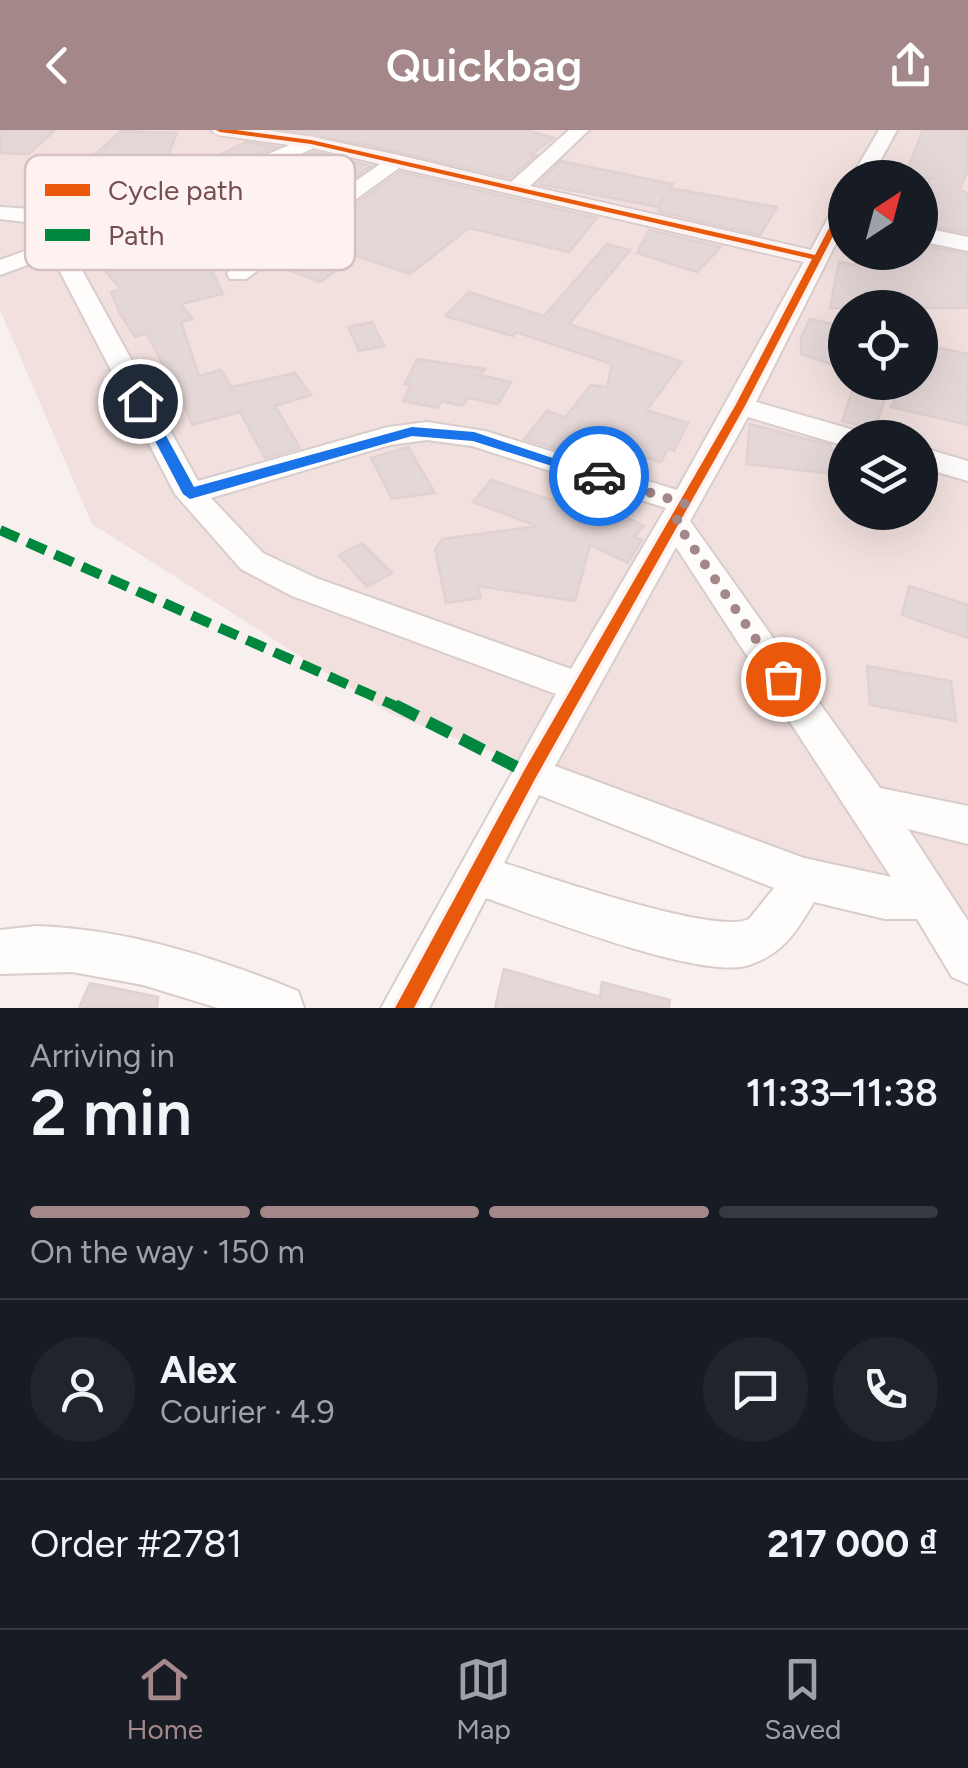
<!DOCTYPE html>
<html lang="en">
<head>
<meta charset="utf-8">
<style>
  :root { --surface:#171b24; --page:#20242c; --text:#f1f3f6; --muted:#9ea1a6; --line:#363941; --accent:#a48789 }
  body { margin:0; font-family:Figtree,sans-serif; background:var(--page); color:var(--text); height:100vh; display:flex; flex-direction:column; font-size:38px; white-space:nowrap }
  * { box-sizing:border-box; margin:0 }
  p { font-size:32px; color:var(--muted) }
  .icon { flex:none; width:55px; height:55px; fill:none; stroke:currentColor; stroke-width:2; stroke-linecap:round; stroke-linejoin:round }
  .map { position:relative; height:878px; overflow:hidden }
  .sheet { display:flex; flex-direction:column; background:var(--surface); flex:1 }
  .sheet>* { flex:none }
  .needle { width:65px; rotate:36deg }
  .tools { position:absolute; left:828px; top:30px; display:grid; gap:20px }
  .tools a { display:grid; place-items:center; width:110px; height:110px; border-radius:50%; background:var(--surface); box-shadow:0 10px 40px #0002; font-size:50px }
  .pin { position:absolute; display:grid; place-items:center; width:85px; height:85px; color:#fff; margin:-42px; border:5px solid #fff; border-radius:50%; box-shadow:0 2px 10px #0007 }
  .courier { position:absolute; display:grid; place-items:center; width:100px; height:100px; margin:-50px; border:8px solid #1a73e8; border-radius:50%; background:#fff; color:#222; box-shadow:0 2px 12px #0007 }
  .overview em { font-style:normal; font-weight:600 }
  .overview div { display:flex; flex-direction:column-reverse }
  .overview { display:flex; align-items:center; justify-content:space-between; height:170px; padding:0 30px }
  h1 { font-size:65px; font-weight:600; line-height:75px }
  .bar { display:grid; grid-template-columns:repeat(4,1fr); gap:15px 10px; align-content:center; height:120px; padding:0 30px }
  .bar i { height:12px; border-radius:8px; background:var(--line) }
  .bar .on { background:var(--accent) }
  .bar p { grid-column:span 4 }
  .line { display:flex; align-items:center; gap:25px; padding:0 30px; border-top:2px solid var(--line) }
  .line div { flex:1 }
  .round { display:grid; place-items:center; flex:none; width:105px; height:105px; border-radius:52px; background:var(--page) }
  header { display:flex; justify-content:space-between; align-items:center; height:130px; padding:0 30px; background:var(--accent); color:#fff; font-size:45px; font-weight:600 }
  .dock { display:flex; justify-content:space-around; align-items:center; height:140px; border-top:2px solid var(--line); background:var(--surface); font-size:28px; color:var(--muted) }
  .dock a { display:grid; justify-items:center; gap:5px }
  .dock .on { color:var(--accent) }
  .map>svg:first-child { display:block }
  .residential { fill:#f1e0de; fill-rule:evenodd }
  .building { fill:#e4d7d7; stroke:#e1d1d1; stroke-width:2.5 }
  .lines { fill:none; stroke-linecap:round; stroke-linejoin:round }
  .minor-casing { stroke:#d8cdcc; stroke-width:4 }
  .minor { fill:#fefdfc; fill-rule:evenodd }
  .quiet-far1 { stroke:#00873e; stroke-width:10; stroke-dasharray:20 10; stroke-linecap:butt }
  .quiet { stroke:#00873e; stroke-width:12; stroke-dasharray:25 12; stroke-linecap:butt }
  .cycleway-casing { stroke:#fef2f1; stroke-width:7 }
  .cycleway { fill:#e8590c; fill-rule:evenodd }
  .route { fill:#1a73e8 }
  .done { stroke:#a48789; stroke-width:10; stroke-dasharray:0 18 }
  .key { fill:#fef2f1; stroke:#d5c1c2; stroke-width:2.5 }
  .key-label { font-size:28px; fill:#764e53 }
</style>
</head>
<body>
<header><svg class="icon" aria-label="back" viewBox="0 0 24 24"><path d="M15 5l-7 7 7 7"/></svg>Quickbag<svg class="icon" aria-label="share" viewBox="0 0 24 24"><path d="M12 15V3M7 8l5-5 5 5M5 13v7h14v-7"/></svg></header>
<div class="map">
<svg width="968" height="878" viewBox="0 0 968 878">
  <rect width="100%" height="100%" fill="#f8f0ee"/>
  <path class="residential" d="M0 0H968V801L391 584 92 394 0 180ZM845 48H920V122H845ZM845 178H920V252H845ZM845 308H920V382H845Z"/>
  <g class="building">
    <path d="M0 0H55L29 24 0 23Z"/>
    <path d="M275 0H526L554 8 531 24 536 25 510 48 363 14Z"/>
    <path d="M923 0H968V41L959 60 968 63V103L920 94V64L931 48H904Z"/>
    <path d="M121 1 177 3 156 57 246 12 276 17 166 62 125 45 107 70 49 66Z"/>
    <path d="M314 22 371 36 245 124 241 122 209 135 223 164 181 174 193 189 181 192 199 246 221 240 231 257 295 243 311 265 275 276 300 318 265 328 240 282 192 295 183 271 146 203 135 207 120 184 111 162 121 159 99 134 170 112 149 102 208 73H199Z"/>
    <path d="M561 31 673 54 670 58 777 77 760 105 658 81 664 67 658 77 538 54Z"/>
    <path d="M400 42 597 88 569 122 469 98 410 144 357 126 320 152 273 134Z"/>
    <path d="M649 100 721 117 697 142 637 123Z"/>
    <path d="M607 114 630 120 569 194 682 232 647 280 688 293 674 321 668 319 661 332 644 327 635 343 613 337 621 318 577 325 524 309 547 281 565 287 591 255 607 257 612 234 516 202 513 206 445 186 469 162 544 186Z"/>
    <path d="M920 115 968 124V178H830L839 132 855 135 861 122 912 128 914 122H920Z"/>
    <path d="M810 189 845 197V239L801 224V207Z"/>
    <path d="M372 192 384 216 359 221 348 197Z"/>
    <path d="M920 214 968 224V295L891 277 904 252H920Z"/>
    <path d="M417 229 485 239 480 245 511 252 498 274 468 268 462 276 441 271 438 278 403 271 411 255 405 254Z"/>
    <path d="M853 258 886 265 875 300 842 291Z"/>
    <path d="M750 294 830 315 845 345 746 334Z"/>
    <path d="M408 317 435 363 392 369 371 328Z"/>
    <path d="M491 350 593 384 603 362 624 369 618 383 644 396 634 407 642 410 628 433 590 415 575 471 478 456 481 468 446 473 435 419 443 409 537 396 473 372Z"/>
    <path d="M362 413 392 443 367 457 339 425Z"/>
    <path d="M909 456 968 475V508L902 485Z"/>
    <path d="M867 536 951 551 956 591 870 575Z"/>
    <path d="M504 839 600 867 602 852 670 870 669 878H495Z"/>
    <path d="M90 853 158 867 157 878H79Z"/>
  </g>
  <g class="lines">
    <defs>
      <g id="minor">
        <path d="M211 0C313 0 412 29 511 52L569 0H589L530 56 811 120 835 75 845 69V95L756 272 861 302 865 308H845V316L748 287 690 391 880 658 968 676V714L908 699 968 791V854L952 847 917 789H885L814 772C797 801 783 824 749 835 703 851 537 786 486 768L429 878H381L556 564 292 466 241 439 175 364 52 126 0 145V130L50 112 57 103 42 94 0 89V77C24 79 67 77 78 102L290 15 220 5ZM314 18 380 34 230 139 227 144 230 149H246L399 38 804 132 677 360 485 301 427 292 388 297 198 351 71 120 157 87ZM427 310 472 316 666 378 571 539 316 448 263 423 211 368 390 315ZM676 417 891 747 804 728 555 636ZM539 665 774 758 749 789C716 806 546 746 504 733Z"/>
        <path d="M879 0H897L871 48H851Z"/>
        <path d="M920 97 968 107V121L920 111Z"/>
        <path d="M920 317 968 331V351L920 337Z"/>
        <path d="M36 796C127 799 214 827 298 861L304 878H218L143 855 72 842 0 844V800Z"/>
      </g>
    </defs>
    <use href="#minor" class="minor-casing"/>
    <use href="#minor" class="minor"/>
    <path class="quiet-far1" d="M0 400 400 578"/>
    <path class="quiet" d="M395 575 530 644"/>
    <defs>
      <path id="cycleway" d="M216 0H236L311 10 815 125 841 75 845 73V83L745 276 535 649 414 878H395L525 639 735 276 812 129 311 14 220 2Z"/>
    </defs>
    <use href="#cycleway" class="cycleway-casing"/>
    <use href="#cycleway" class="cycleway"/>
  </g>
  <path class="route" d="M140 267 147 271 194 357 412 297 474 302 607 346 599 351 473 311 412 306 190 369 183 364 134 271Z"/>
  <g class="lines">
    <path class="done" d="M599 346 685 374 676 392 783 549"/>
  </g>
  <rect x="25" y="25" width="330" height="115" rx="15" class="key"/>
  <rect x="45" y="54" width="45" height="12" fill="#e8590c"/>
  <rect x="45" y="99" width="45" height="12" fill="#00873e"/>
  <g class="key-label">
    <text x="108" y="70">Cycle path</text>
    <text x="108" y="115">Path</text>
  </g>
</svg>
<div class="tools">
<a><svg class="needle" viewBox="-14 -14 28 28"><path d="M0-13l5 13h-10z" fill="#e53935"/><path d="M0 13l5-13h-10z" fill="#9ea1a6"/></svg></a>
<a><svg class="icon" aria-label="locate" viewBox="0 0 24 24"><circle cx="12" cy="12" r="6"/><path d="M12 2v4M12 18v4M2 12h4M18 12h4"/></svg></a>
<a><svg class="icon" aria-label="layers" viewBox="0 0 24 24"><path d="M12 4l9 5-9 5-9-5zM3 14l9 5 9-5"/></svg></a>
</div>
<div class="pin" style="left:783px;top:549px;background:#ea580c"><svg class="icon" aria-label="bag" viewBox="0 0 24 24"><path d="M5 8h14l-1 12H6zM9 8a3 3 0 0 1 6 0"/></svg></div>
<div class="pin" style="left:140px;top:271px;background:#1f2937"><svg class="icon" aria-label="home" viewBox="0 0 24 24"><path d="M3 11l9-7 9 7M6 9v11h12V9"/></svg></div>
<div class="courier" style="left:599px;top:346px"><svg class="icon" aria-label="car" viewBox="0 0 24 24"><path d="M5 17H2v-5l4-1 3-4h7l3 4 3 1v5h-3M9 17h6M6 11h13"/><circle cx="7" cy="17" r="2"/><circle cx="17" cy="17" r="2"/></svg></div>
</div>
<section class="sheet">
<div class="overview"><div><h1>2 min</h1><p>Arriving in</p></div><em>11:33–11:38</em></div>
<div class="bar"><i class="on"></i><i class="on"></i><i class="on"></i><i></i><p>On the way · 150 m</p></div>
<div class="line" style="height:180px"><a class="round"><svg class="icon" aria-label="person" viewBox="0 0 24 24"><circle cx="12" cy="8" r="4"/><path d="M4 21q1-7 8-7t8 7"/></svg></a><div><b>Alex</b><p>Courier · 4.9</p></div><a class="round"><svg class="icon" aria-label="chat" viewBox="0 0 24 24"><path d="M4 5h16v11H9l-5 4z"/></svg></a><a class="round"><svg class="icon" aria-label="phone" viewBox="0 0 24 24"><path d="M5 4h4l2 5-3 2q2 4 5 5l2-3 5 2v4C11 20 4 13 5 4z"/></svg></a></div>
<div class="line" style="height:130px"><div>Order #2781</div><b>217 000 ₫</b></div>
</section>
<nav class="dock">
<a class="on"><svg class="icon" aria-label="home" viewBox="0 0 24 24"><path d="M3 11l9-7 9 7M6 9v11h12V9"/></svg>Home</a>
<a><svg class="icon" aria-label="map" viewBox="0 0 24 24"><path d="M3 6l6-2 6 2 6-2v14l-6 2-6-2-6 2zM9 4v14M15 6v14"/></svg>Map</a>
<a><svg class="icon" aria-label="saved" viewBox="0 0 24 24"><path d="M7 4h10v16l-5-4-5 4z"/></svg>Saved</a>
</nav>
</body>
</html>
